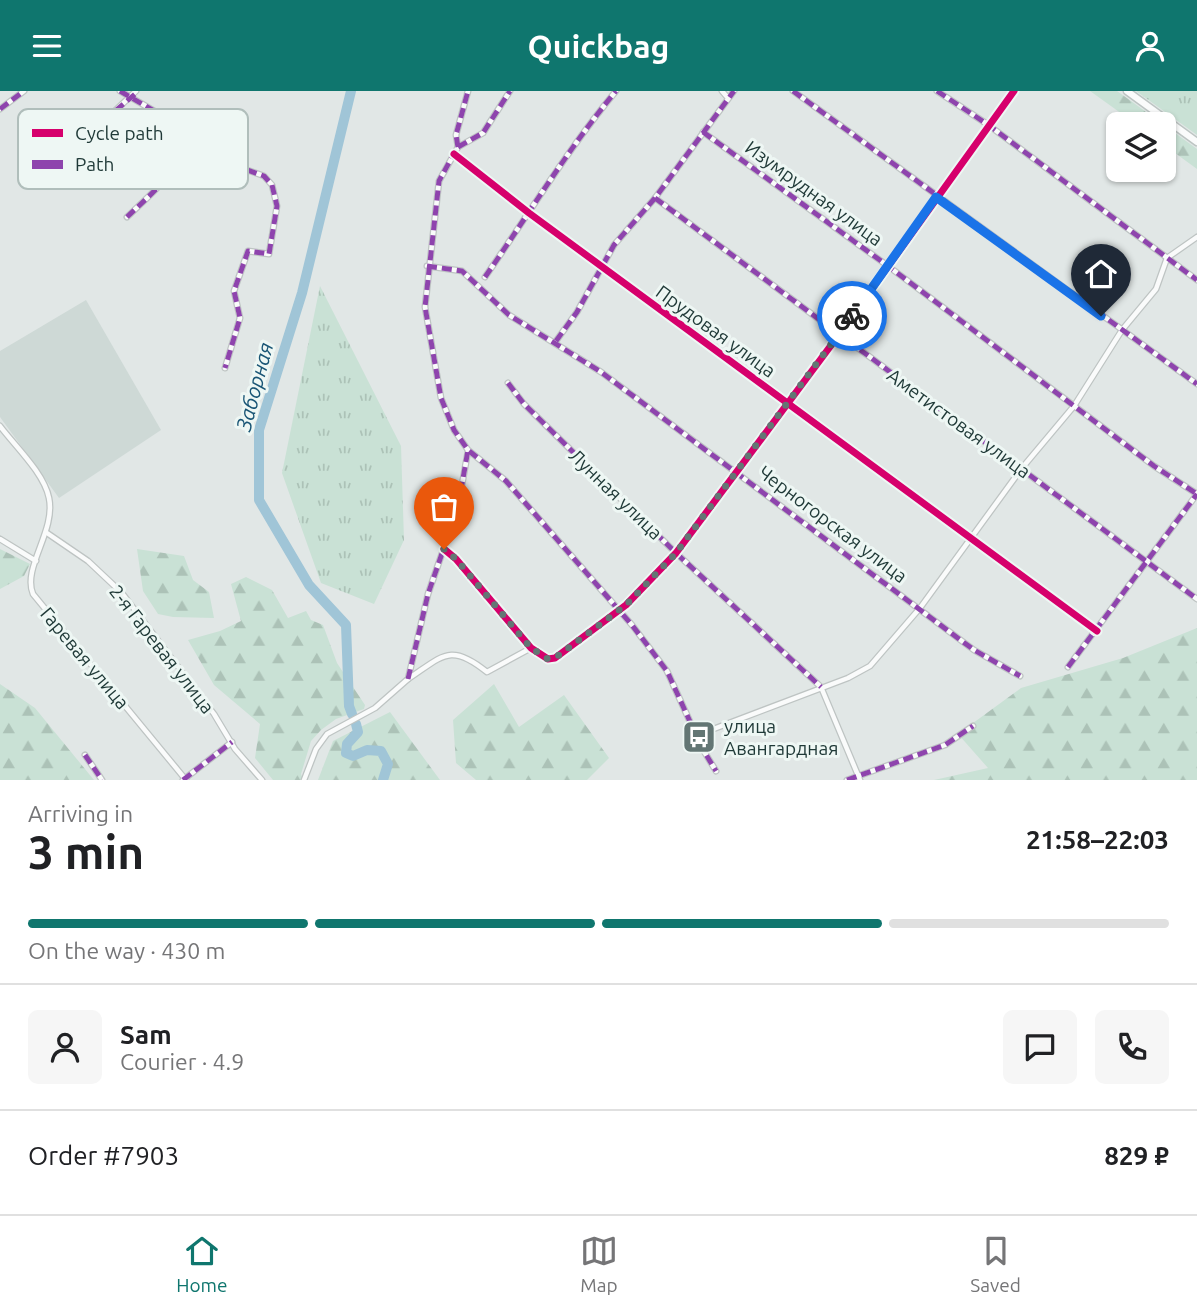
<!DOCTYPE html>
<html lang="en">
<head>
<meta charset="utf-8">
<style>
  :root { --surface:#fff; --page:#f6f6f6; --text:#202124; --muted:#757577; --line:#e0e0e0; --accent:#0f766e }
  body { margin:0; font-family:Ubuntu,sans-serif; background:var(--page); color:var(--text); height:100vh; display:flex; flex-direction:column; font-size:26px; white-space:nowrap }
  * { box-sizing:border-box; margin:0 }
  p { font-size:23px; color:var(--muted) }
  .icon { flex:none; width:38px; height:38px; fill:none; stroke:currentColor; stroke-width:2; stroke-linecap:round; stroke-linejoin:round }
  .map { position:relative; height:689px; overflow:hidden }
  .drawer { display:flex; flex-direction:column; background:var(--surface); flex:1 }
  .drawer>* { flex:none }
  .controls { position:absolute; left:1106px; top:21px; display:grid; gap:14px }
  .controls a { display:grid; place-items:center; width:70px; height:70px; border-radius:10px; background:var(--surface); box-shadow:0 2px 5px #0004; font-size:35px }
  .pin { position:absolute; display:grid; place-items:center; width:60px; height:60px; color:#fff; margin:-72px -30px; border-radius:50% 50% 50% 0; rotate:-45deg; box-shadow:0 0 7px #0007 }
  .pin .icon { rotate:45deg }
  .courier { position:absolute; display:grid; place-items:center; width:70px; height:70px; margin:-35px; border:5px solid #1a73e8; border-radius:50%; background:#fff; color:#222; box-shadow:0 2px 9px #0007 }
  .summary em { font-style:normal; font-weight:700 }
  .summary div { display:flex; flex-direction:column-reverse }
  .summary { display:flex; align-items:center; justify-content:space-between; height:119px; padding:0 28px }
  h1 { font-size:46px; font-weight:700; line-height:52px }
  .bar { display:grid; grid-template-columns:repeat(4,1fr); gap:10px 7px; align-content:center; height:84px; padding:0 28px }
  .bar i { height:9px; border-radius:5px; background:var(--line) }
  .bar .selected { background:var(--accent) }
  .bar p { grid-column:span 4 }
  .line { display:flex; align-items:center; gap:18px; padding:0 28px; border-top:2px solid var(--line) }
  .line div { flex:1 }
  .round { display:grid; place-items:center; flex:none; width:74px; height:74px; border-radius:10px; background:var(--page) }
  header { display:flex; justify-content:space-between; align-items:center; height:91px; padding:0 28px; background:var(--accent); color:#fff; font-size:32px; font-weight:700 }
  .tabs { display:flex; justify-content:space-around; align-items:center; height:98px; border-top:2px solid var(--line); background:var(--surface); font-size:19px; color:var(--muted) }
  .tabs a { display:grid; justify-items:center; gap:4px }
  .tabs .selected { color:var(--accent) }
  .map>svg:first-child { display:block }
  .built { fill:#ced9d6 }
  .grass { fill:url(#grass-tufts) }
  .forest { fill:url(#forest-firs) }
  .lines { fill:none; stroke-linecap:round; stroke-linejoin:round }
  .river { stroke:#a0c5d7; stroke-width:10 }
  .street-casing { stroke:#bec4c3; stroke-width:7 }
  .secondary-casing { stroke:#bdc5c3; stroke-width:9 }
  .street { stroke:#fafbfb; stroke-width:4.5 }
  .secondary { stroke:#fafbfb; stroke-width:6 }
  .quiet { stroke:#8e44ad; stroke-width:5; stroke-dasharray:10 5; stroke-linecap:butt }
  .cycleway-casing { stroke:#eef7f4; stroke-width:11 }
  .cycleway { stroke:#d6006c; stroke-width:7 }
  .done { stroke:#637674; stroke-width:7; stroke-dasharray:0 12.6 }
  .route { stroke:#1a73e8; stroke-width:9 }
  .labels { text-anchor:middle; stroke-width:6; stroke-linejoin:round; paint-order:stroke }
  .street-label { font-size:19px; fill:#1f3937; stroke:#eef7f4 }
  .poi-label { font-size:19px; fill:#1f3937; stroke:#eef7f4; text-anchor:start }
  .water-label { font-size:21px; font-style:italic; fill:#195575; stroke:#eef7f4 }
  .key { fill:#eef7f4; stroke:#b0bebb; stroke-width:2 }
  .key-label { font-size:19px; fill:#1f3937 }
</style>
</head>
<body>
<header><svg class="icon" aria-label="menu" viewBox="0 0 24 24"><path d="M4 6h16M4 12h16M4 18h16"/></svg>Quickbag<svg class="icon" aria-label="person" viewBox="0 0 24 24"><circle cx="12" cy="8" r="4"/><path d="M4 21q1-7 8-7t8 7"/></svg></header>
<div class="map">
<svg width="1197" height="689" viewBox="0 0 1197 689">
  <defs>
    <pattern id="grass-tufts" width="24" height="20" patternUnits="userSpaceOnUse" patternTransform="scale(1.75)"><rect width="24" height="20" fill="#c9e1d5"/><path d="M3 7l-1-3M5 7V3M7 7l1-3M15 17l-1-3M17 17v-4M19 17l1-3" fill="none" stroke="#acc2b7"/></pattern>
    <pattern id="forest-firs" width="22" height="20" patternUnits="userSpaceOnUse" patternTransform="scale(1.75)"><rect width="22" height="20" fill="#c9e1d5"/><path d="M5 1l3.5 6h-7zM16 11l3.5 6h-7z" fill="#acc2b7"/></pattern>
  </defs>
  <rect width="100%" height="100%" fill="#e1e7e6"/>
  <path class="built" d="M86 209 161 339 59 407 0 326V260Z"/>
  <g class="grass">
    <path d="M1136 0H1197V44Z"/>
    <path d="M320 195 401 355 404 449 374 513 321 492 282 382Z"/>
  </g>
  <g class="forest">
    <path d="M1090 0H1117L1163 33H1136Z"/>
    <path d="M1164 34 1197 58V78L1164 54Z"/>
    <path d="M0 458 30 473 24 485 0 498Z"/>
    <path d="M137 458 184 465 193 489 209 501 214 527 173 526 158 523 143 500Z"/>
    <path d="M246 486 272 499 288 527 306 520 311 529 323 534 337 572 365 614 364 618 336 628 321 639 311 650 301 683 303 689H273L255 667 260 633 214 594 188 549 220 540 241 530 231 493Z"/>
    <path d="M1197 537V689H934L988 677 958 643 1021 597 1123 567Z"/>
    <path d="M0 593 35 617 94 689H0Z"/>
    <path d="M494 593 519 636 564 604 609 667 587 689H476L456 672 453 629Z"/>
    <path d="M390 621 440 689H318L333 650Z"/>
  </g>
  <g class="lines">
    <g class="river">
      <path d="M351 0 302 202 259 339V409L309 494 346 534 349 615 352 623"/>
      <path d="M356 633 358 641 347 653 346 662 353 665 367 659 381 660 388 673 383 689"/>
    </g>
    <defs>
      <g id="street">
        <path d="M120 0 192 42 239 76 264 85 272 94 277 115 269 163 248 160 234 200 240 227 225 277"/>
        <path d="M722 0 728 7"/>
        <path d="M793 0 1197 293"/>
        <path d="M937 0 987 33 1197 189"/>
        <path d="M0 18 24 0"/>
        <path d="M703 41 888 175 1154 375 1197 403"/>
        <path d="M458 56 439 90 425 216 441 307 454 339 468 359 506 390 632 534 667 580 702 657 716 680"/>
        <path d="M458 56 483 42 510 0"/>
        <path d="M458 56 456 44 468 0"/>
        <path d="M454 63 529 122 1097 540"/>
        <path d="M36 88 84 49 136 0"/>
        <path d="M655 107 1197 508"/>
        <path d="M127 126C153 101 182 78 192 42"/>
        <path d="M427 175 462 180 509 224 601 281 974 559 1020 585"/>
        <path d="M485 186C529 123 567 59 616 0"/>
        <path d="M556 250 577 221 614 154 655 107 734 0"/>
        <path d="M508 292 524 313 676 462 821 596 860 689"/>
        <path d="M0 335C15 355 44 382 49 407 56 440 22 477 33 503L186 689"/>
        <path d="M47 442 88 470 122 502 214 623 235 658 262 689"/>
        <path d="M0 448 36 470"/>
        <path d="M444 458 456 468 531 557 548 568 555 567 626 514 676 462 838 245 1014 0"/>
        <path d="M1068 576 1197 403"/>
        <path d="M408 588C443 565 450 551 487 581L531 557"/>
        <path d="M695 645 848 587 870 575 920 517 1022 377 1074 315 1122 239 1156 198 1167 167 1197 146"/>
        <path d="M85 664 102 689"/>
        <path d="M183 689 232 651"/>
        <path d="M304 689 316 658 327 643 375 617 408 588 428 503 458 416 468 360"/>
        <path d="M847 689 945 654 973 635"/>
      </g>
      <path id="secondary" d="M1127 0 1197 51"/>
    </defs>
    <use href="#street" class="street-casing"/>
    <use href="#secondary" class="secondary-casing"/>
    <use href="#street" class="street"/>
    <use href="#secondary" class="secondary"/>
    <g class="quiet">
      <path d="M120 0 192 42 239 76 264 85 272 94 277 115 269 163 248 160 234 200 240 227 225 277"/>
      <path d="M793 0 1197 293"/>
      <path d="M937 0 987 33 1197 189"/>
      <path d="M0 18 24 0"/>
      <path d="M703 41 888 175 1154 375 1197 403"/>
      <path d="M458 56 483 42 510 0"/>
      <path d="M458 56 456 44 468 0"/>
      <path d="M456 59 439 90 425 216 441 307 454 339 468 359 506 390 632 534 667 580 702 657 716 680"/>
      <path d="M36 88 135 3"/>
      <path d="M655 107 1197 508"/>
      <path d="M127 126C153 101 182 78 192 42"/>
      <path d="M427 175 462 180 509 224 601 281 974 559 1020 585"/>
      <path d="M485 186C529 123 567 59 616 0"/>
      <path d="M556 250 577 221 614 154 655 107 734 0"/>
      <path d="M508 292 524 313 676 462 821 596"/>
      <path d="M1068 576 1197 403"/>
      <path d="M408 588 428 503 458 416 468 359"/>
      <path d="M85 664 102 689"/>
      <path d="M183 689 232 651"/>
      <path d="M847 689 945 654 973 635"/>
    </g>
    <defs>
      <g id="cycleway">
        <path d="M454 63 529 122 1097 540"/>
        <path d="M444 458 456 468 531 557 548 568 555 567 626 514 676 462 838 245 1014 0"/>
      </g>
    </defs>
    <use href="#cycleway" class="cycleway-casing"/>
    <use href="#cycleway" class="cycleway"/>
  </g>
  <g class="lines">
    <path class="done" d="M444 458 456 468 531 557 548 568 555 567 626 514 676 462 852 225"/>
    <path class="route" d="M852 225 936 106 1101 225"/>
  </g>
  <defs>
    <symbol id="bus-square" viewBox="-11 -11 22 22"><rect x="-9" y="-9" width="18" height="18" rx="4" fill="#637674" stroke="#eef7f4"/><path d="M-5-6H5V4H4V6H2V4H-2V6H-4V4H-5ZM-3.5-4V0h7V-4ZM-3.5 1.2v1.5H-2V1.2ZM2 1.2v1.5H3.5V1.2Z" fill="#fff"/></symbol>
  </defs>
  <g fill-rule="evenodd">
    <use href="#bus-square" x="680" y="627" width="38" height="38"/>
  </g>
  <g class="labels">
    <g class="street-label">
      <text transform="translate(814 102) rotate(36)" y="7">Изумрудная улица</text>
      <text transform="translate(716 240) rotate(36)" y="7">Прудовая улица</text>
      <text transform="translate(959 332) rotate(36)" y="7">Аметистовая улица</text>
      <text transform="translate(616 403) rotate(44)" y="7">Лунная улица</text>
      <text transform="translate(833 433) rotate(37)" y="7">Черногорская улица</text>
      <text transform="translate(162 558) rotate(52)" y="7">2-я Гаревая улица</text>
      <text transform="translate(85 567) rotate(50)" y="7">Гаревая улица</text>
    </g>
    <g class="poi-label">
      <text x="724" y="642">улица<tspan x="724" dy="22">Авангардная</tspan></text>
    </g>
    <g class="water-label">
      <text transform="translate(255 296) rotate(-75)" y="7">Заборная</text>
    </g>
  </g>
  <rect x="18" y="18" width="230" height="80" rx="10" class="key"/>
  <rect x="32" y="38" width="31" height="8" fill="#d6006c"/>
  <rect x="32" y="69" width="31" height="9" fill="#8e44ad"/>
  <g class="key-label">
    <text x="75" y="49">Cycle path</text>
    <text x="75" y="80">Path</text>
  </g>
</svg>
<div class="controls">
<a><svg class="icon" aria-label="layers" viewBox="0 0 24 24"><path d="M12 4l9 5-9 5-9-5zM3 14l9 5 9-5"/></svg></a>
</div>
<div class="pin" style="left:444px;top:458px;background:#ea580c"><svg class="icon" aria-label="bag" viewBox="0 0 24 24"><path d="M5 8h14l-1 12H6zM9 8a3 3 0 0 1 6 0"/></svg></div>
<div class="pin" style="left:1101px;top:225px;background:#1f2937"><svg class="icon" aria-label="home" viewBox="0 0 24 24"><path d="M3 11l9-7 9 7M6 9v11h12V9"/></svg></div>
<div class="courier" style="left:852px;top:225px"><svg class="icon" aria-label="bike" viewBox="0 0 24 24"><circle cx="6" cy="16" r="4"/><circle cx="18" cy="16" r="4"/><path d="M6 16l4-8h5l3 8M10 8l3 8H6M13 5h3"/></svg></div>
</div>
<section class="drawer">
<div class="summary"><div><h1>3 min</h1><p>Arriving in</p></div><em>21:58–22:03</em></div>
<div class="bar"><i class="selected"></i><i class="selected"></i><i class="selected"></i><i></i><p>On the way · 430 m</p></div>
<div class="line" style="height:126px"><a class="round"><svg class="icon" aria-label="person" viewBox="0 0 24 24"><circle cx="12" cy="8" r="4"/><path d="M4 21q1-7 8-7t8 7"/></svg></a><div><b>Sam</b><p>Courier · 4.9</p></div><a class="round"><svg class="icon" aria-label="chat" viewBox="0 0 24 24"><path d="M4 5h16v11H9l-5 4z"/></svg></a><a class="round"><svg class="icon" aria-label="phone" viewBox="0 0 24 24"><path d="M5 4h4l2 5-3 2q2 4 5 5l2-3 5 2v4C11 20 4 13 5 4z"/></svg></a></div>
<div class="line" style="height:91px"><div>Order #7903</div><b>829 ₽</b></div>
</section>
<nav class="tabs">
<a class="selected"><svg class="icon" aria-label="home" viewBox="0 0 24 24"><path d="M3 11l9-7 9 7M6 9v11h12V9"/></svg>Home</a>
<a><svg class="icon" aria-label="map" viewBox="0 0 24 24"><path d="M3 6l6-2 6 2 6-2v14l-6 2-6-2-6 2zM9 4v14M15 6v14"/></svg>Map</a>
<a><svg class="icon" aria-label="saved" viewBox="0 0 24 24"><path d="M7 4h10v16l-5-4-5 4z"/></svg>Saved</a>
</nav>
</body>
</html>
